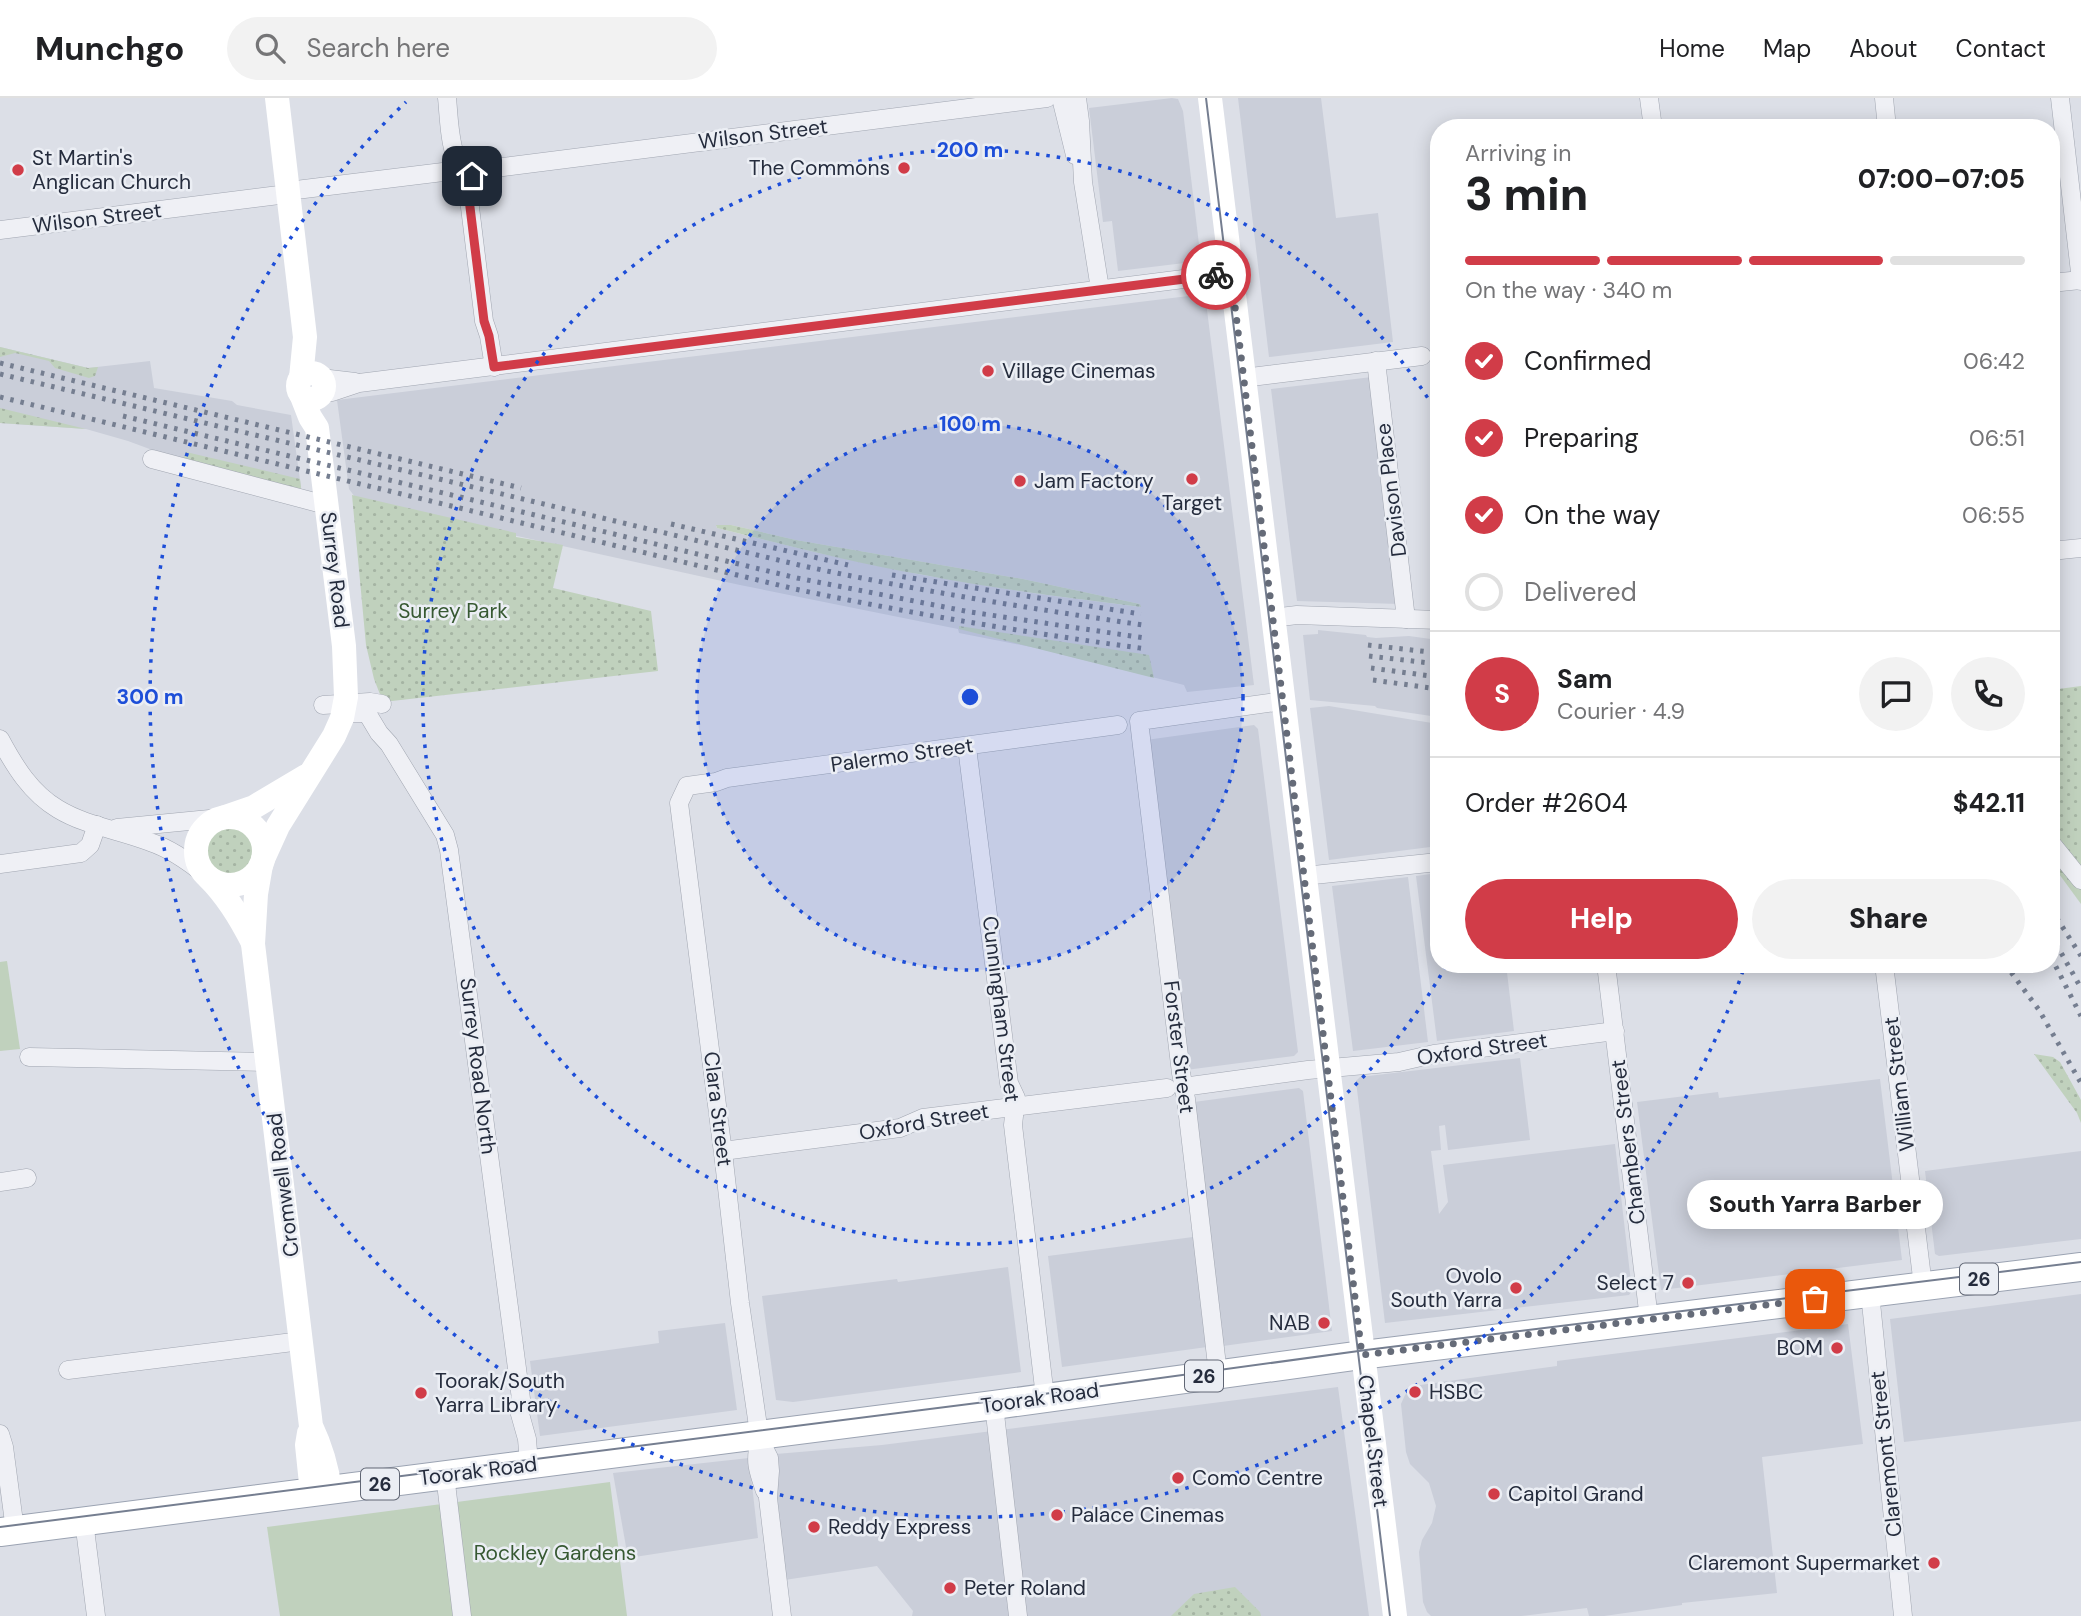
<!DOCTYPE html>
<html lang="en">
<head>
<meta charset="utf-8">
<style>
  :root { --surface:#fff; --page:#f2f2f2; --text:#202124; --muted:#757577; --line:#e0e0e0; --accent:#d13c48 }
  body { margin:0; font-family:"DM Sans",sans-serif; background:var(--page); color:var(--text); height:100vh; display:flex; flex-direction:column; font-size:26px; white-space:nowrap }
  * { box-sizing:border-box; margin:0 }
  p { font-size:23px; color:var(--muted) }
  .icon { flex:none; width:38px; height:38px; fill:none; stroke:currentColor; stroke-width:2; stroke-linecap:round; stroke-linejoin:round }
  .map { position:relative; flex:1; overflow:hidden }
  .sheet { position:absolute; left:1430px; top:21px; width:630px; height:854px; display:flex; flex-direction:column; background:var(--surface); border-radius:28px; box-shadow:0 4px 18px #0003 }
  .sheet>* { flex:none }
  .pin { position:absolute; display:grid; place-items:center; width:60px; height:60px; color:#fff; margin:-30px; border-radius:14px; box-shadow:0 4px 10px #0006 }
  .courier { position:absolute; display:grid; place-items:center; width:70px; height:70px; margin:-35px; border:5px solid #d13c48; border-radius:50%; background:#fff; color:#222; box-shadow:0 2px 9px #0007 }
  .bubble { position:absolute; height:49px; border-radius:24px; background:var(--surface); box-shadow:0 4px 18px #0003; font-size:23px; font-weight:800; line-height:49px; text-align:center }
  .head em { font-style:normal; font-weight:800 }
  .head div { display:flex; flex-direction:column-reverse }
  .head { display:flex; align-items:center; justify-content:space-between; height:119px; padding:0 35px }
  h1 { font-size:46px; font-weight:800; line-height:52px }
  .bar { display:grid; grid-template-columns:repeat(4,1fr); gap:10px 7px; align-content:center; height:84px; padding:0 35px }
  .bar i { height:9px; border-radius:5px; background:var(--line) }
  .bar .on { background:var(--accent) }
  .bar p { grid-column:span 4 }
  .line { display:flex; align-items:center; gap:18px; padding:0 35px; border-top:2px solid var(--line) }
  .line div { flex:1 }
  .round { display:grid; place-items:center; flex:none; width:74px; height:74px; border-radius:37px; background:var(--page) }
  ol { padding:0 35px; list-style:none }
  li { display:flex; align-items:center; gap:21px; height:77px }
  li p { margin-inline-start:auto }
  li .icon { padding:7px; border-radius:50%; background:var(--accent); color:#fff; stroke-width:4 }
  li:last-child { color:var(--muted) }
  li i { width:38px; height:38px; border:4px solid var(--line); border-radius:50% }
  .cta { display:flex; gap:14px; margin-top:auto; padding:14px 35px }
  .cta a { flex:1; height:80px; border-radius:42px; background:var(--accent); color:#fff; font-size:28px; font-weight:800; line-height:80px; text-align:center }
  .cta a+a { background:var(--page); color:var(--text) }
  header { display:flex; align-items:center; gap:42px; box-sizing:border-box; height:98px; padding:0 35px; background:var(--surface); border-bottom:2px solid var(--line) }
  header strong { font-size:33px }
  nav { display:flex; gap:38px; margin-inline-start:auto; font-size:24px }
  .search { width:490px; height:63px; background:var(--page); display:flex; align-items:center; gap:18px; box-sizing:border-box; padding:0 24px; border-radius:38px; color:var(--muted); font-size:26px }
  .map>svg:first-child { display:block }
  .built { fill:#caced9; fill-rule:evenodd }
  .grass { fill:url(#grass-dots) }
  .garden { fill:#c0d1bd }
  .lines { fill:none; stroke-linecap:round; stroke-linejoin:round }
  .street-casing { stroke:#a1a6b1; stroke-width:19 }
  .primary-casing { stroke:#9ba3b2; stroke-width:30 }
  .street { stroke:#eff0f5; stroke-width:18 }
  .secondary { stroke:#fff; stroke-width:24 }
  .primary { stroke:#fff; stroke-width:28 }
  .tram { stroke:#757e90; stroke-width:2 }
  .rail { stroke:#757e90; stroke-width:5; stroke-dasharray:3.5 7; stroke-linecap:butt }
  .done { stroke:#656b78; stroke-width:7; stroke-dasharray:0 12.6 }
  .route { stroke:#d13c48; stroke-width:9 }
  .ring { fill:none; stroke:#1d4ed8; stroke-width:3.5; stroke-dasharray:3.5 7 }
  .poi-dot { fill:#d13c48; stroke:#ebeef4; stroke-width:2.5 }
  .labels { text-anchor:middle; stroke-width:5; stroke-linejoin:round; paint-order:stroke }
  .shield { fill:#ebeef4; stroke:#606674; stroke-width:2 }
  .shield-label { font-size:19px; font-weight:bold; fill:#252c3d }
  .street-label { font-size:21px; fill:#252c3d; stroke:#ebeef4 }
  .poi-label { font-size:21px; fill:#252c3d; stroke:#ebeef4; text-anchor:start }
  .park-label { font-size:21px; fill:#375932; stroke:#ebeef4 }
  .centre { fill:#1d4ed8; stroke:#ebeef4; stroke-width:3.5 }
  .ring-label { font-size:21px; text-anchor:middle; font-weight:bold; fill:#1d4ed8; stroke:#ebeef4; stroke-width:5; stroke-linejoin:round; paint-order:stroke }
</style>
</head>
<body>
<header>
<strong>Munchgo</strong>
<div class="search"><svg class="icon" aria-label="search" viewBox="0 0 24 24"><circle cx="10" cy="10" r="6"/><path d="M15 15l6 6"/></svg>Search here</div>
<nav><a>Home</a><a>Map</a><a>About</a><a>Contact</a></nav>
</header>
<div class="map">
<svg width="2081" height="1518" viewBox="0 0 2081 1518">
  <defs>
    <pattern id="grass-dots" width="8" height="8" patternUnits="userSpaceOnUse" patternTransform="scale(1.75)"><rect width="8" height="8" fill="#c0d1bd"/><path d="M2 2h.1M6 6h.1" fill="none" stroke="#a5b4a3" stroke-width="1.8" stroke-linecap="round"/></pattern>
  </defs>
  <rect width="100%" height="100%" fill="#dcdfe7"/>
  <g class="built">
    <path d="M1172 0 1178 1 1183 13 1201 163 1118 173 1112 123 1103 124 1089 10Z"/>
    <path d="M1238 0H1321L1336 120 1378 115 1393 244 1269 259Z"/>
    <path d="M1205 196 1254 587 1187 594 1184 587 1036 550 959 535 958 531 740 487 358 403 349 391 337 302ZM731 427 796 442 1023 481 1140 506V509L1038 496 922 477 814 454 717 430 716 428Z"/>
    <path d="M0 249 88 270 150 263 154 290 232 303 237 307 291 317 301 389 182 363 128 343 86 331 0 325Z"/>
    <path d="M1372 279 1400 506 1297 503 1271 291Z"/>
    <path d="M1318 532 1366 537 1367 539 1376 540 1409 538 1438 542V619L1377 610 1375 608 1310 602 1303 537 1318 536Z"/>
    <path d="M1329 608 1438 626V748L1329 762 1310 610Z"/>
    <path d="M1254 627 1258 631 1298 954 1294 958 1186 972 1146 642Z"/>
    <path d="M1438 775V866H1506L1514 933 1437 943 1416 778Z"/>
    <path d="M1408 779 1428 944 1353 953 1332 788Z"/>
    <path d="M1520 960 1530 1042 1448 1052 1445 1027 1439 1028 1441 1052 1431 1053 1439 1116 1448 1104 1443 1067 1615 1046 1632 1193 1629 1197 1385 1225 1356 983 1360 979Z"/>
    <path d="M1880 981 1902 1162 1661 1192 1637 1004 1718 994 1719 1000Z"/>
    <path d="M1299 990 1303 993 1332 1233 1223 1248 1194 1004Z"/>
    <path d="M2081 1053V1141L1939 1158 1935 1156 1925 1073Z"/>
    <path d="M1193 1139 1207 1249 1062 1269 1048 1158Z"/>
    <path d="M1008 1169 1021 1274 793 1304 776 1302 762 1198 897 1181 898 1184Z"/>
    <path d="M2081 1196V1323L1904 1344 1890 1221Z"/>
    <path d="M725 1225 737 1312 540 1338 530 1263 659 1245 658 1233Z"/>
    <path d="M1848 1226 1863 1346 1762 1359 1777 1495 1682 1505V1507L1604 1518H1589L1587 1510 1521 1518H1431L1427 1514 1423 1504 1419 1454 1422 1442 1432 1425 1436 1408 1429 1385 1410 1366 1406 1354 1401 1306 1405 1297 1413 1288 1557 1268V1263Z"/>
    <path d="M1338 1289 1369 1518H912L913 1513 877 1468 778 1483 776 1356 882 1347Z"/>
    <path d="M749 1360 758 1440 628 1460 613 1375Z"/>
  </g>
  <g class="grass">
    <path d="M0 249 88 270 98 269 95 278 89 280 55 270 49 263 15 255 0 259Z"/>
    <path d="M0 310 86 331 0 325Z"/>
    <path d="M186 354 300 381 301 389 300 394 182 363Z"/>
    <path d="M352 397 516 435V439L563 447 553 490 651 513 658 573 383 604 374 581 366 547Z"/>
    <path d="M716 427H731L796 442 1023 481 1140 506 1141 509C1068 500 996 491 924 477 855 465 786 447 717 430Z"/>
    <path d="M959 528 1149 557 1154 580 959 531Z"/>
    <path d="M2081 588V806L2051 765V592Z"/>
    <circle cx="230" cy="753" r="26"/>
    <path d="M2034 956 2053 959 2060 964 2081 1002V1025L2077 1015Z"/>
    <path d="M1235 1489 1260 1514 1261 1518H1171L1194 1496Z"/>
  </g>
  <g class="garden">
    <path d="M7 863 20 951 0 953V864Z"/>
    <path d="M610 1384 627 1518H280L267 1429Z"/>
  </g>
  <g class="lines">
    <defs>
      <g id="street">
        <path d="M447 0C449 17 449 59 463 69 468 73 473 72 479 72L1047 0"/>
        <path d="M1061 0 1075 57"/>
        <path d="M1077 0 1080 23 1083 84 1100 191"/>
        <path d="M1649 0 1653 30"/>
        <path d="M1884 0 1887 30"/>
        <path d="M2060 0 2081 183"/>
        <path d="M479 72 472 78 468 93 484 223 489 238 494 269"/>
        <path d="M0 132 279 97 296 92 443 74"/>
        <path d="M2051 185 2081 182"/>
        <path d="M1376 263 1406 521"/>
        <path d="M321 280 355 284"/>
        <path d="M1243 280 1422 258"/>
        <path d="M322 295 332 294 359 285 1231 175"/>
        <path d="M152 361 326 407"/>
        <path d="M2051 453 2081 450"/>
        <path d="M1272 520 1297 517 1438 522"/>
        <path d="M323 607 370 604 382 606"/>
        <path d="M343 615H367L379 635 389 646 445 737 449 752 521 1301 518 1309 527 1341 529 1366"/>
        <path d="M0 641C15 669 31 695 58 711 86 728 120 732 150 744 171 751 188 763 205 777"/>
        <path d="M967 649 1009 985 1016 1000 1013 1027 1045 1299"/>
        <path d="M117 730 220 720"/>
        <path d="M2051 745 2081 782"/>
        <path d="M0 766 81 755 90 747 97 727"/>
        <path d="M1304 778 1438 764"/>
        <path d="M1606 866 1649 1221"/>
        <path d="M1884 866 1923 1188"/>
        <path d="M29 959 268 964"/>
        <path d="M1183 989 1308 972 1399 964 1434 956 1615 933"/>
        <path d="M723 1053 900 1030 923 1020 1167 990"/>
        <path d="M0 1084 27 1080"/>
        <path d="M1870 1195 1903 1518"/>
        <path d="M68 1272 301 1243"/>
        <path d="M1218 1276 1186 1001 1181 975 1139 623 1283 603"/>
        <path d="M994 1307 1018 1518"/>
        <path d="M0 1336 4 1349 15 1432"/>
        <path d="M760 1342C754 1363 758 1373 765 1393"/>
        <path d="M445 1377 462 1518"/>
        <path d="M84 1423 96 1518"/>
        <path d="M782 1518 768 1400 770 1373 769 1360 760 1342 740 1205 724 1063 679 705 687 688 716 684 727 680 1118 627"/>
      </g>
      <path id="primary" d="M0 1434 994 1307 1362 1257 2081 1169"/>
    </defs>
    <use href="#street" class="street-casing"/>
    <use href="#primary" class="primary-casing"/>
    <use href="#street" class="street"/>
    <g class="secondary">
      <path d="M277 0 305 239 301 280"/>
      <path d="M1210 0 1395 1518"/>
      <circle cx="311" cy="288" r="13"/>
      <circle cx="230" cy="753" r="34"/>
      <path d="M225 719 254 709 306 678"/>
      <path d="M263 761 278 728 334 638 342 620 346 599 344 548 317 330 310 319 301 296"/>
      <path d="M261 767 256 796 253 846 311 1328C321 1349 327 1369 330 1392"/>
      <path d="M209 780C228 799 241 821 253 845"/>
      <path d="M309 1335 307 1347 312 1395"/>
    </g>
    <use href="#primary" class="primary"/>
    <g class="tram">
      <path d="M1206 0 1390 1518"/>
      <path d="M0 1429 993 1303 1366 1252 2081 1164"/>
    </g>
    <g class="rail">
      <path d="M0 265 521 390"/>
      <path d="M0 276 799 467C913 492 1028 510 1143 527"/>
      <path d="M0 299 795 491C912 516 1029 535 1147 551"/>
      <path d="M123 318 797 480 970 514 1145 540"/>
      <path d="M671 426 848 467"/>
      <path d="M892 477 1141 516"/>
      <path d="M1368 547 1438 555"/>
      <path d="M1369 558 1438 566"/>
      <path d="M1371 570 1438 579"/>
      <path d="M1373 582 1438 591"/>
      <path d="M2051 811 2081 858"/>
      <path d="M2051 837 2081 890"/>
      <path d="M2051 859 2081 918"/>
      <path d="M2005 866 2039 912 2081 985"/>
    </g>
  </g>
  <g class="lines">
    <path class="done" d="M1216 177 1231 175 1362 1257 1815 1201"/>
    <path class="route" d="M472 78 468 93 484 223 489 238 494 269 1216 177"/>
  </g>
  <circle cx="970" cy="599" r="273" fill="#1d4ed8" fill-opacity=".12"/>
  <g class="ring">
    <circle cx="970" cy="599" r="273"/>
    <path d="M1446 868A547 547 0 1 1 1436 313"/>
    <path d="M1743 873A820 820 0 1 1 406 4"/>
  </g>
  <g class="poi-dot">
    <circle cx="904" cy="70" r="7"/>
    <circle cx="18" cy="72" r="7"/>
    <circle cx="988" cy="273" r="7"/>
    <circle cx="1192" cy="381" r="7"/>
    <circle cx="1020" cy="383" r="7"/>
    <circle cx="1688" cy="1185" r="7"/>
    <circle cx="1516" cy="1190" r="7"/>
    <circle cx="1324" cy="1225" r="7"/>
    <circle cx="1837" cy="1250" r="7"/>
    <circle cx="1415" cy="1294" r="7"/>
    <circle cx="421" cy="1295" r="7"/>
    <circle cx="1178" cy="1380" r="7"/>
    <circle cx="1494" cy="1396" r="7"/>
    <circle cx="1057" cy="1417" r="7"/>
    <circle cx="814" cy="1429" r="7"/>
    <circle cx="1934" cy="1465" r="7"/>
    <circle cx="950" cy="1490" r="7"/>
  </g>
  <g class="labels">
    <g class="shield">
      <rect x="1960" y="1165.5" width="38" height="31" rx="5"/>
      <rect x="1185" y="1262.5" width="38" height="31" rx="5"/>
      <rect x="361" y="1370.5" width="38" height="31" rx="5"/>
    </g>
    <g class="shield-label">
      <text x="1979" y="1188">26</text>
      <text x="1204" y="1285">26</text>
      <text x="380" y="1393">26</text>
    </g>
    <g class="street-label">
      <text transform="translate(763 36) rotate(-7)" y="7">Wilson Street</text>
      <text transform="translate(97 120) rotate(-7)" y="7">Wilson Street</text>
      <text transform="translate(1391 392) rotate(-97)" y="7">Davison Place</text>
      <text transform="translate(335 472) rotate(83)" y="7">Surrey Road</text>
      <text transform="translate(902 657) rotate(-8)" y="7">Palermo Street</text>
      <text transform="translate(1001 911) rotate(83)" y="7">Cunningham Street</text>
      <text transform="translate(1179 949) rotate(83)" y="7">Forster Street</text>
      <text transform="translate(1482 951) rotate(-8)" y="7">Oxford Street</text>
      <text transform="translate(478 968) rotate(83)" y="7">Surrey Road North</text>
      <text transform="translate(1899 986) rotate(-97)" y="7">William Street</text>
      <text transform="translate(718 1011) rotate(83)" y="7">Clara Street</text>
      <text transform="translate(924 1024) rotate(-10)" y="7">Oxford Street</text>
      <text transform="translate(1628 1044) rotate(-97)" y="7">Chambers Street</text>
      <text transform="translate(283 1087) rotate(-97)" y="7">Cromwell Road</text>
      <text transform="translate(1040 1300) rotate(-8)" y="7">Toorak Road</text>
      <text transform="translate(1373 1343) rotate(83)" y="7">Chapel Street</text>
      <text transform="translate(1886 1356) rotate(-96)" y="7">Claremont Street</text>
      <text transform="translate(478 1373) rotate(-7)" y="7">Toorak Road</text>
    </g>
    <g class="poi-label">
      <text x="32" y="67">St Martin's<tspan x="32" dy="24">Anglican Church</tspan></text>
      <text x="890" y="77" text-anchor="end">The Commons</text>
      <text x="1002" y="280">Village Cinemas</text>
      <text x="1034" y="390">Jam Factory</text>
      <text x="1192" y="412" text-anchor="middle">Target</text>
      <text x="1502" y="1185" text-anchor="end">Ovolo<tspan x="1502" dy="24">South Yarra</tspan></text>
      <text x="1674" y="1192" text-anchor="end">Select 7</text>
      <text x="1310" y="1232" text-anchor="end">NAB</text>
      <text x="1823" y="1257" text-anchor="end">BOM</text>
      <text x="435" y="1290">Toorak/South<tspan x="435" dy="24">Yarra Library</tspan></text>
      <text x="1429" y="1301">HSBC</text>
      <text x="1192" y="1387">Como Centre</text>
      <text x="1508" y="1403">Capitol Grand</text>
      <text x="1071" y="1424">Palace Cinemas</text>
      <text x="828" y="1436">Reddy Express</text>
      <text x="1920" y="1472" text-anchor="end">Claremont Supermarket</text>
      <text x="964" y="1497">Peter Roland</text>
    </g>
    <g class="park-label">
      <text x="453" y="520">Surrey Park</text>
      <text x="555" y="1462">Rockley Gardens</text>
    </g>
  </g>
  <circle cx="970" cy="599" r="10" class="centre"/>
  <g class="ring-label">
    <text x="970" y="59">200 m</text>
    <text x="970" y="333">100 m</text>
    <text x="150" y="606">300 m</text>
  </g>
</svg>
<div class="pin" style="left:1815px;top:1201px;background:#ea580c"><svg class="icon" aria-label="bag" viewBox="0 0 24 24"><path d="M5 8h14l-1 12H6zM9 8a3 3 0 0 1 6 0"/></svg></div>
<div class="pin" style="left:472px;top:78px;background:#1f2937"><svg class="icon" aria-label="home" viewBox="0 0 24 24"><path d="M3 11l9-7 9 7M6 9v11h12V9"/></svg></div>
<div class="courier" style="left:1216px;top:177px"><svg class="icon" aria-label="bike" viewBox="0 0 24 24"><circle cx="6" cy="16" r="4"/><circle cx="18" cy="16" r="4"/><path d="M6 16l4-8h5l3 8M10 8l3 8H6M13 5h3"/></svg></div>
<div class="bubble" style="left:1687px;top:1082px;width:256px">South Yarra Barber</div>
<section class="sheet">
<div class="head"><div><h1>3 min</h1><p>Arriving in</p></div><em>07:00–07:05</em></div>
<div class="bar"><i class="on"></i><i class="on"></i><i class="on"></i><i></i><p>On the way · 340 m</p></div>
<ol>
<li><svg class="icon" aria-label="check" viewBox="0 0 24 24"><path d="M5 12l5 5 9-10"/></svg>Confirmed<p>06:42</p></li>
<li><svg class="icon" aria-label="check" viewBox="0 0 24 24"><path d="M5 12l5 5 9-10"/></svg>Preparing<p>06:51</p></li>
<li><svg class="icon" aria-label="check" viewBox="0 0 24 24"><path d="M5 12l5 5 9-10"/></svg>On the way<p>06:55</p></li>
<li><i></i>Delivered</li>
</ol>
<div class="line" style="height:126px"><b class="round" style="background:var(--accent);color:#fff">S</b><div><b>Sam</b><p>Courier · 4.9</p></div><a class="round"><svg class="icon" aria-label="chat" viewBox="0 0 24 24"><path d="M4 5h16v11H9l-5 4z"/></svg></a><a class="round"><svg class="icon" aria-label="phone" viewBox="0 0 24 24"><path d="M5 4h4l2 5-3 2q2 4 5 5l2-3 5 2v4C11 20 4 13 5 4z"/></svg></a></div>
<div class="line" style="height:91px"><div>Order #2604</div><b>$42.11</b></div>
<div class="cta"><a>Help</a><a>Share</a></div>
</section>
</div>
</body>
</html>
